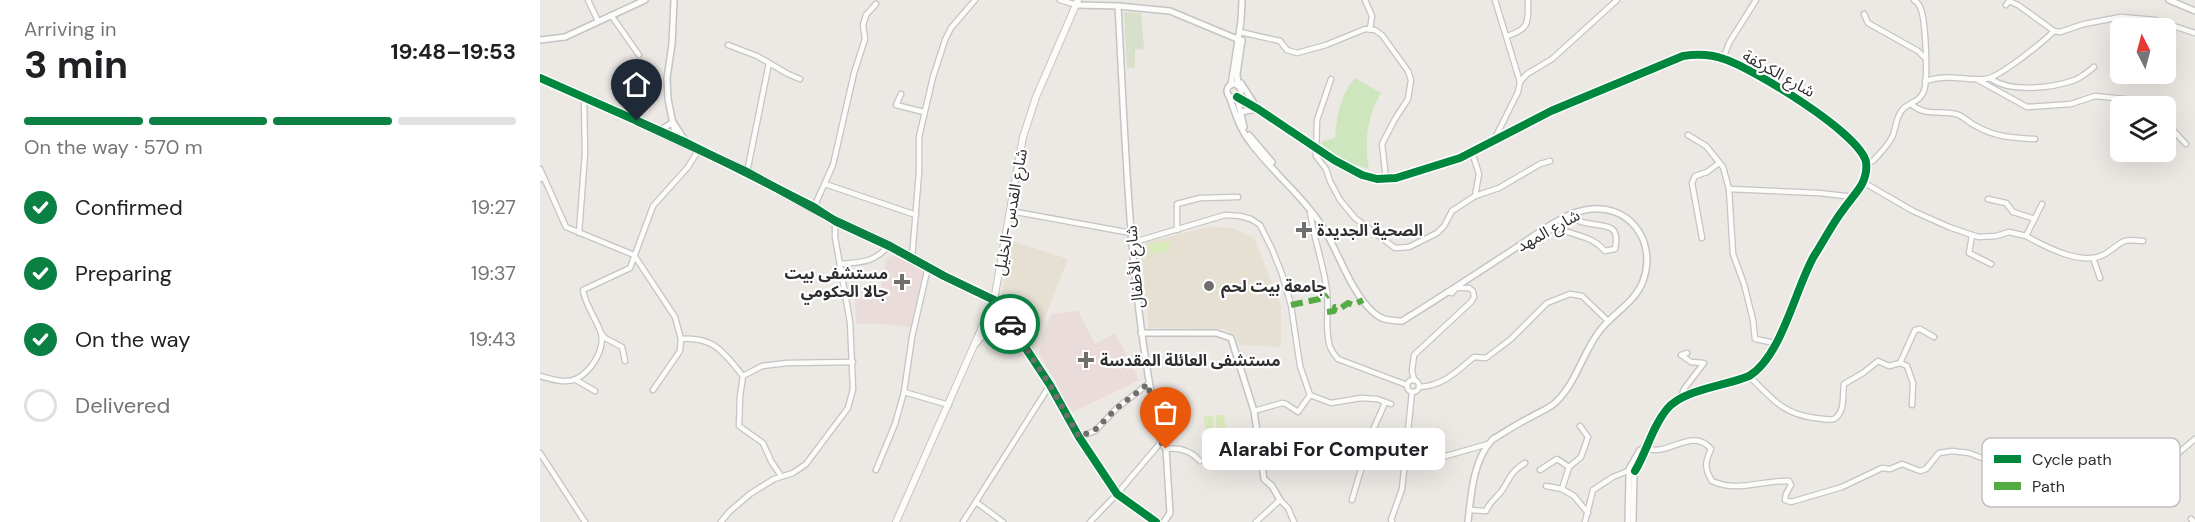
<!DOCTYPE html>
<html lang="en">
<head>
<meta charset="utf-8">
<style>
  :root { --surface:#fff; --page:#f6f6f6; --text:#202124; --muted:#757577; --line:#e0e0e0; --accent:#0b8043 }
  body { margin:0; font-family:"DM Sans","Noto Sans Arabic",sans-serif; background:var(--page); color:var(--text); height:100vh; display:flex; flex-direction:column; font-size:22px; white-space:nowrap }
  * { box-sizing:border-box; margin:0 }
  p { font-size:20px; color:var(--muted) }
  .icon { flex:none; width:33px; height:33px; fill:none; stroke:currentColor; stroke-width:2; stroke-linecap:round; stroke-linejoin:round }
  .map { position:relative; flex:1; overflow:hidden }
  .details { display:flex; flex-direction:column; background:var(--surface); width:540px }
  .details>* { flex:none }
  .needle { width:39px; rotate:354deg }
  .fabs { position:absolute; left:1570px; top:18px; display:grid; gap:12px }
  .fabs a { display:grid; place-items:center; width:66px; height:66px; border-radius:9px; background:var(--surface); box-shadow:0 6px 24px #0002; font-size:30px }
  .pin { position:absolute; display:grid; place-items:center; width:51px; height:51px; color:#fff; margin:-62px -26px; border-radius:50% 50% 50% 0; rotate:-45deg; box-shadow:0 0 6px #0007 }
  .pin .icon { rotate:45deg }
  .courier { position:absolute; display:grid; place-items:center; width:60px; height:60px; margin:-30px; border:4px solid #0b8043; border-radius:50%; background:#fff; color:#222; box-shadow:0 2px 8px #0007 }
  .bubble { position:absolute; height:42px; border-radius:9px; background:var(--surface); box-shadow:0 6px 24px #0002; font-size:20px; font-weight:700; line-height:42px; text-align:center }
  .headline em { font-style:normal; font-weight:700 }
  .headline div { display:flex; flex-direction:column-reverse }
  .headline { display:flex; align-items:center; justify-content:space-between; height:102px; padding:0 24px }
  h1 { font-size:39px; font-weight:700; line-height:45px }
  .bar { display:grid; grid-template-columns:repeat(4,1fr); gap:9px 6px; align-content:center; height:72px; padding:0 24px }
  .bar i { height:8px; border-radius:4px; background:var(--line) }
  .bar .current { background:var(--accent) }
  .bar p { grid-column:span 4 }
  ol { padding:0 24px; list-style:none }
  li { display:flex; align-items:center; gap:18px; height:66px }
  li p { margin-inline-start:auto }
  li .icon { padding:6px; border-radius:50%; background:var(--accent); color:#fff; stroke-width:4 }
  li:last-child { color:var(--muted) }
  li i { width:33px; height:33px; border:3px solid var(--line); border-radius:50% }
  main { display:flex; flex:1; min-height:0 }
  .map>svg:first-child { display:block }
  .education { fill:#e6e0d3 }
  .medical { fill:#e9dcdb }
  .green { fill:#cee6be }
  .cemetery { fill:#d8e0cc }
  .pitch { fill:#d9eabb }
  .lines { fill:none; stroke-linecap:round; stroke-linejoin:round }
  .minor-casing { stroke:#c5c4c5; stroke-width:7 }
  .tertiary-casing { stroke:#c5c4c5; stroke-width:8 }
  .secondary-casing { stroke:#c5c4c5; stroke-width:8 }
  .minor { stroke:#fcfcfb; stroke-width:4.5 }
  .tertiary { stroke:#fcfcfb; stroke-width:5 }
  .secondary { stroke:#fcfcfb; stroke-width:6 }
  .quiet { stroke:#54ab44; stroke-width:6; stroke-dasharray:12 6; stroke-linecap:butt }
  .cycleway-casing { stroke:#fff; stroke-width:11 }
  .cycleway { stroke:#00873e; stroke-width:8 }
  .done { stroke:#706f6e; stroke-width:6; stroke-dasharray:0 10.8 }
  .route { stroke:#0b8043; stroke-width:8 }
  .poi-dot { fill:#706f6e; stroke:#fff; stroke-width:2 }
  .labels { text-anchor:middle; stroke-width:4.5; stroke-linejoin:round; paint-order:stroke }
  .street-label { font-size:16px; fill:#2e2e2e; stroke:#fff }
  .poi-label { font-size:16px; font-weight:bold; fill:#2e2e2e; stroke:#fff; text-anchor:start }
  .key { fill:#fff; stroke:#c0c0c0; stroke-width:1.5 }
  .key-label { font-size:16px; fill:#2e2e2e }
</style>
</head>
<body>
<main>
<section class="details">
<div class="headline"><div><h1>3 min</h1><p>Arriving in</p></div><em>19:48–19:53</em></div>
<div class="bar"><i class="current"></i><i class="current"></i><i class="current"></i><i></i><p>On the way · 570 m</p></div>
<ol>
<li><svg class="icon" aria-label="check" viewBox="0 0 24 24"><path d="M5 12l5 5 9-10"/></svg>Confirmed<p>19:27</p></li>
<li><svg class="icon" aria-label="check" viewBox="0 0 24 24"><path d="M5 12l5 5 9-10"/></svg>Preparing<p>19:37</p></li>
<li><svg class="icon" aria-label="check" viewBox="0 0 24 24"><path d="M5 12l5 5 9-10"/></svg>On the way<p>19:43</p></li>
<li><i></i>Delivered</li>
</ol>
</section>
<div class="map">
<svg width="1655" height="522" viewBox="0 0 1655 522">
  <rect width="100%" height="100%" fill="#ece8e4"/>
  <g class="education">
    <path d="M668 227 693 228 714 238 741 305V347L700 345 695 335 684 329 608 328 609 325 600 244Z"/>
    <path d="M469 240 528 259 492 349 467 310 462 295Z"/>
  </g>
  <g class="medical">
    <path d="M354 255 386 269 372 327 343 324H316L315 296 340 295 346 259Z"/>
    <path d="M538 311 555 344 575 333 599 380 533 412 526 404 516 381 498 353 511 314Z"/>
  </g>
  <path class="green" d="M815 78 841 93C827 118 824 141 829 169L813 164 783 147 781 142 795 138C798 113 799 98 815 78Z"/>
  <path class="cemetery" d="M584 12 601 13 604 49 595 50V68H587Z"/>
  <g class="pitch">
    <path d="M629 241 630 251 609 254 608 244Z"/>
    <path d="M676 415H684L686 433H677Z"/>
    <path d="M664 416H673L674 434H666Z"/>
  </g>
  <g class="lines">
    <defs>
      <g id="minor">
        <path d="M48 0 58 21"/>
        <path d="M520 0 537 5"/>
        <path d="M825 0 832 16 830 29"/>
        <path d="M1466 5 1469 1 1478 5 1514 31"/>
        <path d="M1324 14 1328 23 1378 51 1385 58"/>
        <path d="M71 15 99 55"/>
        <path d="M700 32 740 41 747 50 757 53 786 45 825 29 835 30 842 35 868 71 871 80 868 99 855 119 842 144 846 179"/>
        <path d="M967 36C990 29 988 22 988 0"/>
        <path d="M188 45 217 56 248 74 260 79"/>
        <path d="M1183 59 1189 43 1216 0"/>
        <path d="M791 79 777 120 776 156 786 169 790 181 800 200 815 218 855 248 869 247 897 233 904 226 912 211 935 196 959 188 1000 164 1010 161"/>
        <path d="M1451 79C1472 93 1512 88 1535 80 1542 77 1548 72 1554 67"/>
        <path d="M1438 80 1487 107 1531 104 1555 96 1604 101 1610 106"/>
        <path d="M1385 81C1412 73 1421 81 1445 79 1459 78 1503 42 1514 31L1520 32 1544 24 1581 17 1615 20 1655 33"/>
        <path d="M980 82 987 74 1012 59 1077 0"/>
        <path d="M361 94 356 105 384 112"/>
        <path d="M1371 104C1386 117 1400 110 1416 114 1424 116 1429 123 1436 126 1455 137 1473 138 1495 139"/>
        <path d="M1626 123 1646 144"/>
        <path d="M1148 135 1166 146 1183 167 1189 189 1193 254 1204 284 1213 320 1215 339 1235 343"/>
        <path d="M954 140 978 92 980 82 955 0"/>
        <path d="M932 152 939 174 935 196"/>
        <path d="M1326 162 1333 161C1340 153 1349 145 1353 135 1356 127 1356 116 1363 109 1370 102 1380 102 1384 91 1388 79 1386 19 1380 7 1379 4 1377 2 1374 0"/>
        <path d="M0 169 26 227 94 255 135 317 141 339 140 351 113 390"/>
        <path d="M207 172 229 63"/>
        <path d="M1323 182 1373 211 1409 227 1432 235 1439 237 1456 236 1469 232 1486 236 1502 204"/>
        <path d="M285 184 376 215"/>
        <path d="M1189 189 1279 193 1314 197"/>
        <path d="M1448 199 1466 203 1473 212 1495 219"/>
        <path d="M274 207 293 165 314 73 325 39 323 25 326 15 336 4"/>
        <path d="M770 210C773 238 784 264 787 292 789 309 785 327 789 343 790 350 794 354 798 359L867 385"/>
        <path d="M471 211 591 233"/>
        <path d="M637 230V204L660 198 698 197"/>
        <path d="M39 233 45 153 44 99"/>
        <path d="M1000 233 1018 228C1037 237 1051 235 1065 251L1075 249C1081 222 1064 227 1046 223 1040 222 1034 219 1029 216"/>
        <path d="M1432 235 1429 253 1451 264"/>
        <path d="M1486 236C1506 247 1543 267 1565 254 1583 243 1579 238 1603 241"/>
        <path d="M1162 238 1152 183 1155 176 1167 172 1179 163"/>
        <path d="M591 243 685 215 700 216 711 219 720 225 732 249 742 274 751 305 760 366 770 395"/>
        <path d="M372 258 379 172V137L393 77 405 40 411 28 435 0"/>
        <path d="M1553 258 1560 278"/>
        <path d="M300 264C323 262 332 263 349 246"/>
        <path d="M61 333 65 338 82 347 85 361"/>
        <path d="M141 339C174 336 184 353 203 376"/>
        <path d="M437 343 451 325 456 323 464 325 475 334"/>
        <path d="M1360 363 1375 330 1380 329 1394 337"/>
        <path d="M0 376C10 379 26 384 36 379 52 371 65 349 61 333 56 318 45 305 43 290L90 268 113 206 148 167 159 149"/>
        <path d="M1209 376C1232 398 1242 414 1275 418 1280 418 1289 421 1294 419 1306 412 1302 394 1304 384L1323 373 1338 361 1349 366 1360 363 1367 366 1373 383 1372 405"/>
        <path d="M36 380 55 391"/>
        <path d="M874 380 872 371 874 355 931 302 934 297 933 291 929 288H916L912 293 907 292"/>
        <circle cx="873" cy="386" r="6"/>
        <path d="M879 387C903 386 916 372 934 357L946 358 971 339 1007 303 1030 294 1042 296 1068 321"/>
        <path d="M364 392 409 405"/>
        <path d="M1140 399 1144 389 1164 363 1151 362 1141 355 1147 353"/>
        <path d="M714 411 742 403 746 404 758 412 770 395 791 403 821 398 837 399 851 404"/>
        <path d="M1040 426 1048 437 1041 457 1029 467 1022 489 1034 496 1048 513"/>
        <path d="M539 437 555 431 577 408 608 384"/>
        <path d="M1106 448C1127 458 1152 426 1171 449 1165 462 1164 468 1172 481 1197 493 1222 480 1249 481L1251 485 1246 494 1245 500 1251 502 1302 487 1342 468 1350 469 1362 464 1380 471 1386 469 1399 453 1412 451 1429 453 1465 467 1508 464 1590 468 1637 454 1655 439"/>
        <path d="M626 449C639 447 651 451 660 461"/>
        <path d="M866 452 906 456 948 444"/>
        <path d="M0 453 45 522"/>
        <path d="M336 470 355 424 364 392 372 337 388 267"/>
        <path d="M1000 470 1017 459 1029 467"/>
        <path d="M241 476 231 461 223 443 199 426 200 396 203 376 222 366 247 363 313 362"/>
        <path d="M1006 486 1022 489"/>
        <path d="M812 500 832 432 845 403"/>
        <path d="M436 502 463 522"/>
        <path d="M929 510 946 511C950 501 958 497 963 489 971 476 971 472 985 463"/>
        <path d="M1651 519 1654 522"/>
        <path d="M181 522 189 512 210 494 234 479 253 473 266 464 308 408 313 389 310 322 295 237V221"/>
        <path d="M423 522 510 385"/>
        <path d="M550 522 577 494 621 442"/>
        <path d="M716 522 740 500 748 508 754 522"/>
        <path d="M852 522 851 520 862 489 872 392"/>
        <path d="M1045 522 1053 490 1073 477 1088 471"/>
      </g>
      <g id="tertiary">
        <path d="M134 0 132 44 127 78 128 99 136 138"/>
        <path d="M1629 0 1655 11"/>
        <path d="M537 5 578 6 630 11 702 41"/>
        <path d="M578 6C586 152 589 299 621 442L626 449 630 513 624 522"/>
        <path d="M0 40 25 37 105 0"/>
        <path d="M0 78 147 143 274 207 295 221 349 246 404 276 454 300 510 385 539 437 577 494 616 522"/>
        <path d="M701 83 717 108"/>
        <circle cx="694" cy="91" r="7"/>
        <path d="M691 85 701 21 702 0"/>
        <path d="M698 86 697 74 702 40"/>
        <path d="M689 96C695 112 699 128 710 142 732 172 764 197 784 229 800 255 810 291 833 312 842 321 850 320 862 321 901 297 939 272 977 247 998 233 1021 215 1045 210 1088 201 1118 241 1103 281 1096 301 1074 313 1061 329 1043 351 1037 382 1016 402 1009 409 997 413 989 418 977 424 965 432 953 439 933 459 931 495 928 522"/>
        <path d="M697 97 718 109 794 160 822 175 837 179 856 178 920 158 1011 111 1143 56C1157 54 1170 54 1184 59 1212 68 1320 133 1326 162 1327 169 1325 178 1322 184 1317 193 1309 201 1303 210 1292 224 1284 241 1274 256 1255 289 1242 356 1209 376 1186 386 1144 389 1127 409 1112 427 1107 451 1095 471"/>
        <path d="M697 97 704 127"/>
        <path d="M700 115 701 112 717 109"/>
        <path d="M119 131 133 122 146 142"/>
        <path d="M709 135 732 162"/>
        <path d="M0 179 3 177"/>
        <path d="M601 333H676L691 338 714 411 724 479 732 486 740 500"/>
        <path d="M1089 469 1100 450 1106 448"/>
        <path d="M1088 522 1089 475"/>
        <path d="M1093 522 1094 474"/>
      </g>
      <path id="secondary" d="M356 522 454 300 483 137 496 97 538 0"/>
    </defs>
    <use href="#minor" class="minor-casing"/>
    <use href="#tertiary" class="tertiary-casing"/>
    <use href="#secondary" class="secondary-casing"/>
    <use href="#minor" class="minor"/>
    <use href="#tertiary" class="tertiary"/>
    <use href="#secondary" class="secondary"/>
    <g class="quiet">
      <path d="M751 305 784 298 788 295"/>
      <path d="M787 312 794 311 795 307 801 308 808 303 813 305 823 300"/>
    </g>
    <defs>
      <g id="cycleway">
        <path d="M0 78 147 143 274 207 295 221 349 246 404 276 454 300 510 385 539 437 577 494 616 522"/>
        <path d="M697 97 718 109 794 160 822 175 837 179 856 178 920 158 1011 111 1143 56C1157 54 1170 54 1184 59 1212 68 1320 133 1326 162 1327 169 1325 178 1322 184 1317 193 1309 201 1303 210 1292 224 1284 241 1274 256 1255 289 1242 356 1209 376 1186 386 1144 389 1127 409 1112 427 1107 451 1095 471"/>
      </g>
    </defs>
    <use href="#cycleway" class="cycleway-casing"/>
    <use href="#cycleway" class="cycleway"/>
  </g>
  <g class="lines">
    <path class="done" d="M470 324 510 385 539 437 555 430 577 408 608 384 621 442 626 449"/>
    <path class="route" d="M97 121 207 172 296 221 350 246 404 276 454 300 470 324"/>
  </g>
  <g class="poi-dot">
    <path d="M761 221h6v6h6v6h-6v6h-6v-6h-6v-6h6z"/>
    <path d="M359 273h6v6h6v6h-6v6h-6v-6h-6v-6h6z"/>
    <circle cx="669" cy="286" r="6"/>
    <path d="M543 351h6v6h6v6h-6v6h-6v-6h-6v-6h6z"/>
  </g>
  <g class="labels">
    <g class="street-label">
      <text transform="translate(1239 73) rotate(29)" y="6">شارع الكركفة</text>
      <text transform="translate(470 212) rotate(-80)" y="6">شارع القدس-الخليل</text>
      <text transform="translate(1008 230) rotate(-29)" y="6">شارع المهد</text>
      <text transform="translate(594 267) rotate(-95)" y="6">شارع الأطفال</text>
    </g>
    <g class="poi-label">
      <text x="777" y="236">الصحية الجديدة</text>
      <text x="348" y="279" text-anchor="end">مستشفى بيت<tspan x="348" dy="18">جالا الحكومي</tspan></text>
      <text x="681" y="292">جامعة بيت لحم</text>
      <text x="560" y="366">مستشفى العائلة المقدسة</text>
    </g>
  </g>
  <rect x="1442" y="438" width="198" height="69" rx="9" class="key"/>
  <rect x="1454" y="455" width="27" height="8" fill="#00873e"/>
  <rect x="1454" y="482" width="27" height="8" fill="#54ab44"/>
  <g class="key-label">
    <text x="1492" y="465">Cycle path</text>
    <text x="1492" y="492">Path</text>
  </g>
</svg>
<div class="fabs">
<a><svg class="needle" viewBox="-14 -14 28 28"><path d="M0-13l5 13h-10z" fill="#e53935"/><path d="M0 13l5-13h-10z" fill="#757577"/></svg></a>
<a><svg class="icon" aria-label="layers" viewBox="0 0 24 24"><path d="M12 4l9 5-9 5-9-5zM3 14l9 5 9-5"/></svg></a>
</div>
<div class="pin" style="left:626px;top:449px;background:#ea580c"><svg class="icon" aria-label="bag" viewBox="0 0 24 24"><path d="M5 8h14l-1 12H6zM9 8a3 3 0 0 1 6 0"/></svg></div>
<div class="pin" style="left:97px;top:121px;background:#1f2937"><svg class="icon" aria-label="home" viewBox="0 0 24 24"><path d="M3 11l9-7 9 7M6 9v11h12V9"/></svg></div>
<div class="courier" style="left:470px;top:324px"><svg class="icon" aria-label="car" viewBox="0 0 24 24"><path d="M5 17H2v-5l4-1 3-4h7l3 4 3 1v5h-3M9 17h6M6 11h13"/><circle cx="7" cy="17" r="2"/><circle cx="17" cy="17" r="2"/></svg></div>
<div class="bubble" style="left:662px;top:428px;width:243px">Alarabi For Computer</div>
</div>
</main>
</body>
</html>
